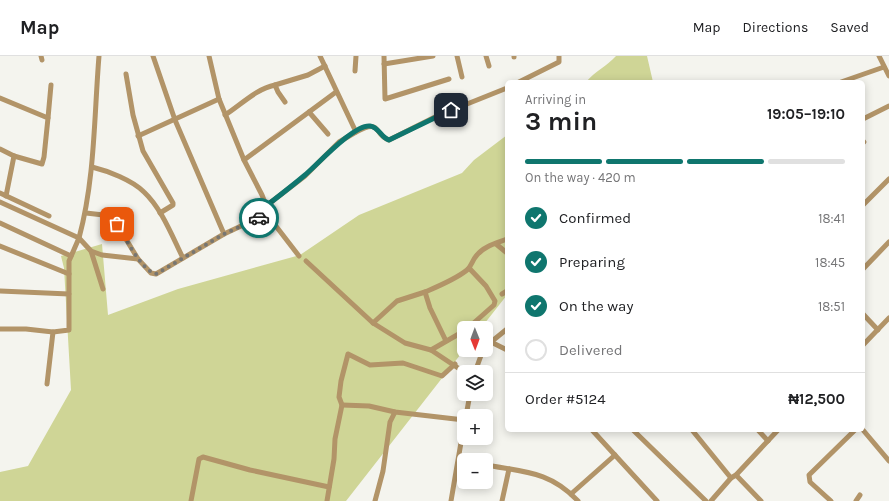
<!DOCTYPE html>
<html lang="en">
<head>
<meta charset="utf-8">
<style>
  :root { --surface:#fff; --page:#f2f2f2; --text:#202124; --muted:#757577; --line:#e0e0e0; --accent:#0f766e }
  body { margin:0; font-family:Karla,sans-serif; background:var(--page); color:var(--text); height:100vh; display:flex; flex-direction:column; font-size:15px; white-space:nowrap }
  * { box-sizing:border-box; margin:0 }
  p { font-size:13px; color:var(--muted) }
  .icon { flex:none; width:22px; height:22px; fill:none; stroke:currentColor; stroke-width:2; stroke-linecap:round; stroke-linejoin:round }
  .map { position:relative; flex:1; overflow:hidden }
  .sheet { position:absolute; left:505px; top:24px; width:360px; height:352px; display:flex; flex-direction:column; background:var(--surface); border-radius:6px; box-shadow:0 2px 10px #0003 }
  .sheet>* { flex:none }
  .needle { width:26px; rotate:179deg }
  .buttons { position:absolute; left:457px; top:265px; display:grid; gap:8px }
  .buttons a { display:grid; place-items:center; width:36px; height:36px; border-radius:6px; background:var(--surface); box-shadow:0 2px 10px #0003; font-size:20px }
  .pin { position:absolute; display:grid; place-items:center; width:34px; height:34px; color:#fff; margin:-17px; border-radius:8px; box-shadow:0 2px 6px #0006 }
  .courier { position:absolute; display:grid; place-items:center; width:40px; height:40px; margin:-20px; border:3px solid #0f766e; border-radius:50%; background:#fff; color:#222; box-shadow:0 1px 5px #0007 }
  .overview em { font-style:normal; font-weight:700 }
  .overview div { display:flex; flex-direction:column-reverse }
  .overview { display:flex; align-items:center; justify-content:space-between; height:68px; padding:0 20px }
  h1 { font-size:26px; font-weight:700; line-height:30px }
  .bar { display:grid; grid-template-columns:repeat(4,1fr); gap:6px 4px; align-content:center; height:48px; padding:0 20px }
  .bar i { height:5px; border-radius:3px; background:var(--line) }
  .bar .on { background:var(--accent) }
  .bar p { grid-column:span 4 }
  .line { display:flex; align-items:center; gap:10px; padding:0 20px; border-top:1px solid var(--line) }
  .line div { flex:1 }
  ol { padding:0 20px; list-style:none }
  li { display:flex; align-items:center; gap:12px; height:44px }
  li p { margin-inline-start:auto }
  li .icon { padding:4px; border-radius:50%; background:var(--accent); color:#fff; stroke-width:4 }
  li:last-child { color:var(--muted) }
  li i { width:22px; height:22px; border:2px solid var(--line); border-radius:50% }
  header { display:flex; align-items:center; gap:24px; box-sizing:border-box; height:56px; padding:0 20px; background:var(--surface); border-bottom:1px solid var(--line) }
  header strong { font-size:19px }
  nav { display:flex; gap:22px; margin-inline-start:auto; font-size:14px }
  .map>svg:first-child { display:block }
  .green { fill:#cfd596 }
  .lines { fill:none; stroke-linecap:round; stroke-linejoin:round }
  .minor { stroke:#b29468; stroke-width:5 }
  .done { stroke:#777672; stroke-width:4; stroke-dasharray:0 7.2 }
  .route { stroke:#0f766e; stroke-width:5 }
</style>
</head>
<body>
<header>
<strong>Map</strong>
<nav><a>Map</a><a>Directions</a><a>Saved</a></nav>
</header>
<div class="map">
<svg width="889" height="445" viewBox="0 0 889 445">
  <rect width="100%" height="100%" fill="#f4f4ee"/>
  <g class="green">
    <path d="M616 0H647L653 26H586C596 14 606 11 616 0Z"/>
    <path d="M507 79V239L481 272H464V294L346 445H0V416L28 410 71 334 64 212 61 200 102 188 108 259 178 233 300 199 359 159 462 117 474 104Z"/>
  </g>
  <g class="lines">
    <g class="minor">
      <path d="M41 0 42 4"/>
      <path d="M209 0 219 43 244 104 262 139 272 165 299 200"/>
      <path d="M384 0 385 43 449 23"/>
      <path d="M457 0 462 21"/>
      <path d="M486 0 489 10"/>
      <path d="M514 0V1"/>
      <path d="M879 0 889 20"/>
      <path d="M384 8 433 0"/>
      <path d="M355 15 356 0"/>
      <path d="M126 18 133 59 143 95 173 147V149L160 157"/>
      <path d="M519 26 559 6V0"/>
      <path d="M841 26 884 11"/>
      <path d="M275 29 308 19 325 10"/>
      <path d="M0 42 48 62 44 101 42 108 14 100 0 93"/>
      <path d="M309 56 328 78"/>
      <path d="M225 59C242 48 256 33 275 29L278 36 285 46"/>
      <path d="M48 62 51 29"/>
      <path d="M863 63 889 50"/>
      <path d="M356 76C383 62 373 79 389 84L437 60 507 32"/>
      <path d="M138 80 219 43"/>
      <path d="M863 85 864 86"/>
      <path d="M244 104 336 36"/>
      <path d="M92 111C108 115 132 124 144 136 162 153 172 180 183 202"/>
      <path d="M0 137 49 160"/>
      <path d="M6 140 14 100"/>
      <path d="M0 146 79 182C95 123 94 61 99 0"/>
      <path d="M863 149 889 123"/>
      <path d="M266 150 305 120 339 86 356 76 320 0"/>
      <path d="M86 157 112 160 138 203"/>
      <path d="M0 167 71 200"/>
      <path d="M224 178 269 157"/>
      <path d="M496 188 507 197"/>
      <path d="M0 190 69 218"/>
      <path d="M91 195 103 233"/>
      <path d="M306 205 373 267 405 287 431 294 464 316"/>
      <path d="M863 213 889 186"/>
      <path d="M0 235 69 238"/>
      <path d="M502 238 507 235"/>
      <path d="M863 258 878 274"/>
      <path d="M373 267 397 245 425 236"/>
      <path d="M468 272 494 249 495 245 486 230 469 212"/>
      <path d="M0 273H26L53 276 47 328"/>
      <path d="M53 276 69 274V205L79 182 91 195 102 199 138 203 151 217 156 218 224 178 175 64 153 0"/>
      <path d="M446 285 430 252 425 236C439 230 456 223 467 214 472 210 472 204 477 199 484 190 497 187 507 183"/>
      <path d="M491 286 507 273"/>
      <path d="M863 289 889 262"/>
      <path d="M486 291 491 286 507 294"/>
      <path d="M431 294 464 275"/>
      <path d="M475 316 483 294"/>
      <path d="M342 349 369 350 395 356 464 364"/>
      <path d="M466 360 470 338"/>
      <path d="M592 374 657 445"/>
      <path d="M633 374 706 445"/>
      <path d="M692 374 731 422"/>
      <path d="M758 374 768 385"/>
      <path d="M863 374 889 405"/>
      <path d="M486 409C524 416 550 415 578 445"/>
      <path d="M736 419 761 445"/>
      <path d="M571 438 615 399"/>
      <path d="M191 445 199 403 203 401 250 414 329 431"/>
      <path d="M327 445 334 403 335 383 342 349 339 341 341 325 348 298 370 309 403 307 442 320 455 308"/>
      <path d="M375 445 383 415 390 366 395 356"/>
      <path d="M451 445 464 369"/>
      <path d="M502 445 509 413"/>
      <path d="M711 445 731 422 736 419 778 374"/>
      <path d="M831 445 810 426 809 419 855 374"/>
      <path d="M856 445 860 439"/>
    </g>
  </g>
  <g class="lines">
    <path class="done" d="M117 168C125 181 141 214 156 218L224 178 259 162"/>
    <path class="route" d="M259 162 269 157 266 150C279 140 292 130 305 119 317 109 354 68 370 70 379 71 381 82 389 84L451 54"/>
  </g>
</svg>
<div class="buttons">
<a><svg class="needle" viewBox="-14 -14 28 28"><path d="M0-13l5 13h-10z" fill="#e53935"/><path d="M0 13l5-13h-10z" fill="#757577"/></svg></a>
<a><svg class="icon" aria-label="layers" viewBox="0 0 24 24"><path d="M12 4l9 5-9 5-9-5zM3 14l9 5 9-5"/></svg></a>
<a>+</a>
<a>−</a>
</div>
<div class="pin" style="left:117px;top:168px;background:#ea580c"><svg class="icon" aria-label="bag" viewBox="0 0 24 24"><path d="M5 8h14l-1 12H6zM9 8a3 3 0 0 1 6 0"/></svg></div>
<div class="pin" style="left:451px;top:54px;background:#1f2937"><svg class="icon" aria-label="home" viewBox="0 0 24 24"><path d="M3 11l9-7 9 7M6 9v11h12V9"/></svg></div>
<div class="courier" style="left:259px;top:162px"><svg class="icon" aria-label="car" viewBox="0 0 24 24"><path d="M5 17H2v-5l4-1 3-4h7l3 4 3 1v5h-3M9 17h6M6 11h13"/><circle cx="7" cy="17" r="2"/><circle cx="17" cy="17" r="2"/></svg></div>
<section class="sheet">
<div class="overview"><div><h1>3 min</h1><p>Arriving in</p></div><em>19:05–19:10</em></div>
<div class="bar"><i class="on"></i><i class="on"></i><i class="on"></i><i></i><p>On the way · 420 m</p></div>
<ol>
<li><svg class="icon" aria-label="check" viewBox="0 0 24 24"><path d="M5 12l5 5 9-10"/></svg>Confirmed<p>18:41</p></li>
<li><svg class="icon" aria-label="check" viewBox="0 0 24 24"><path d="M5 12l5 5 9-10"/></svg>Preparing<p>18:45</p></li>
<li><svg class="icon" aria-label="check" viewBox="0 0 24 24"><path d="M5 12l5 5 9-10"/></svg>On the way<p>18:51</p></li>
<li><i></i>Delivered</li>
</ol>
<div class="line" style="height:52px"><div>Order #5124</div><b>₦12,500</b></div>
</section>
</div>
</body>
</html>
